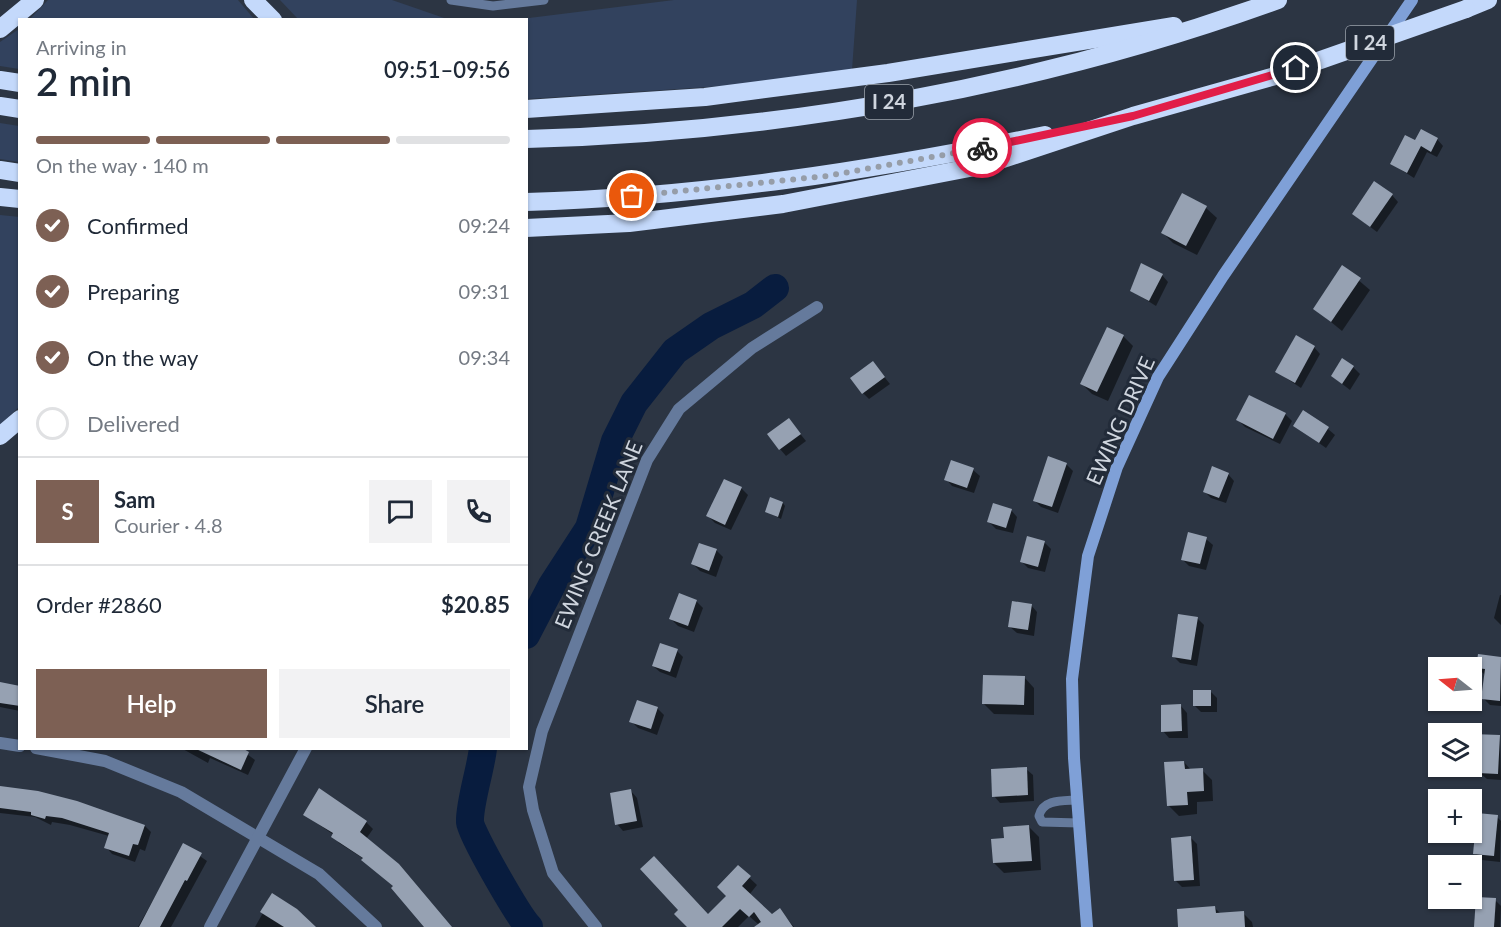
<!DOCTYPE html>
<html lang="en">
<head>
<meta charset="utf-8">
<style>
  :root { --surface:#fff; --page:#f2f2f3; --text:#1f2937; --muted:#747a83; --line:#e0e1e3; --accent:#7d6054 }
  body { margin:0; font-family:Lato,sans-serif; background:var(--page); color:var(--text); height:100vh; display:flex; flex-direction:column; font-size:22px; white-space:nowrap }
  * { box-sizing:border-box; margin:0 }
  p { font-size:20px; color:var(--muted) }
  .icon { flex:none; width:33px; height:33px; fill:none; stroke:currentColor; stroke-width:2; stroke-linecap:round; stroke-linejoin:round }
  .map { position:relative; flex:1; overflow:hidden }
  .sheet { position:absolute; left:18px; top:18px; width:510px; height:732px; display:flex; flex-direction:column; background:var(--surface); border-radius:0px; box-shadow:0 2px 4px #0004 }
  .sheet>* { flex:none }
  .needle { width:39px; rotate:287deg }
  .buttons { position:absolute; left:1428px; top:657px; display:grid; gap:12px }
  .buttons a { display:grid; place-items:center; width:54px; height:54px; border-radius:0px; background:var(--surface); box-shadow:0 2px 4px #0004; font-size:30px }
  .pin { position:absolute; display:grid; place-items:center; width:51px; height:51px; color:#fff; margin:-26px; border:3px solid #fff; border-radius:50%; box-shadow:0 2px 6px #0007 }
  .courier { position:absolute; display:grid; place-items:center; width:60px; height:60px; margin:-30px; border:4px solid #e11d48; border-radius:50%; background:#fff; color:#222; box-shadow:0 2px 8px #0007 }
  .overview em { font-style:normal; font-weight:600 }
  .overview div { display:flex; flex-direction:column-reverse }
  .overview { display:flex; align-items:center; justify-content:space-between; height:102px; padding:0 18px }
  h1 { font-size:39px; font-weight:600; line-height:45px }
  .bar { display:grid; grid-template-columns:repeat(4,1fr); gap:9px 6px; align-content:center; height:72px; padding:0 18px }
  .bar i { height:8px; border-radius:4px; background:var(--line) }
  .bar .on { background:var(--accent) }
  .bar p { grid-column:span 4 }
  .line { display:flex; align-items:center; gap:15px; padding:0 18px; border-top:2px solid var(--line) }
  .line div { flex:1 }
  .round { display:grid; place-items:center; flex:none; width:63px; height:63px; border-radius:0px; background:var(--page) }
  ol { padding:0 18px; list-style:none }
  li { display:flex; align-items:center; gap:18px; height:66px }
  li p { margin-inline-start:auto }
  li .icon { padding:6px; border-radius:50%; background:var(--accent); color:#fff; stroke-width:4 }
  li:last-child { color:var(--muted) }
  li i { width:33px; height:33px; border:3px solid var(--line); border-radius:50% }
  .primary-button { display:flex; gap:12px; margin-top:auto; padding:12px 18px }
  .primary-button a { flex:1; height:69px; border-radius:0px; background:var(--accent); color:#fff; font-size:24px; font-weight:600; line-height:69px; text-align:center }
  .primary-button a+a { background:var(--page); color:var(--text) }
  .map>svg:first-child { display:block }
  .green { fill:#32425e }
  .shadow { fill:#0007 }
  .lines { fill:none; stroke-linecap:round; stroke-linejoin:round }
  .river { stroke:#081c3e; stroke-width:28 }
  .building { fill:#96a1b2 }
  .lane { stroke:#657a9c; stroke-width:9 }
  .street { stroke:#657a9c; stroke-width:12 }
  .secondary { stroke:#7fa0d7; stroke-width:12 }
  .highway { stroke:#c4d9fb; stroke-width:18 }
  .highway-bridge { stroke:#c4d9fb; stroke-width:18 }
  .done { stroke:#969da8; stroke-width:6; stroke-dasharray:0 10.8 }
  .route { stroke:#e11d48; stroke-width:8 }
  .labels { text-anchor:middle; stroke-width:6; stroke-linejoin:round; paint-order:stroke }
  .shield { fill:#222b39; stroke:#9ba2ac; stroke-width:1.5 }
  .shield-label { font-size:20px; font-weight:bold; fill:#cfd5de }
  .street-label { font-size:21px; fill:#cfd5de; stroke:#222b39 }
</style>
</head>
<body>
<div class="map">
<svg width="1501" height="927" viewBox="0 0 1501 927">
  <rect width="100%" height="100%" fill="#2c3543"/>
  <g class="green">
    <path d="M48 0H238L254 19H30Z"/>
    <path d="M280 0H392L447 19H298Z"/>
    <path d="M674 0H857L852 70 753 84 527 99 526 20H513Z"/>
    <path d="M19 29V69L0 66V42Z"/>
    <path d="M0 123 19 126V162L0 159Z"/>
    <path d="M0 215 20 217 19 407 0 425Z"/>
  </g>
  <g class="shadow">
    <path d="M1437 139 1443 146 1437 157 1427 152 1414 178 1392 164 1416 142Z"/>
    <path d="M1183 195 1206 208 1217 218 1197 255 1173 243 1163 233Z"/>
    <path d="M1392 195 1398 202 1377 232 1353 214Z"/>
    <path d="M1343 267 1370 290 1342 331 1314 308Z"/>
    <path d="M1162 275 1168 282 1156 306 1132 291Z"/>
    <path d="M1123 336 1133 346 1108 401 1092 394 1082 384Z"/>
    <path d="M1314 347 1320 354 1301 388 1277 372Z"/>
    <path d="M873 363 890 384 869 399 863 393Z"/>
    <path d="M1353 367 1360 374 1350 390 1332 376Z"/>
    <path d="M1250 397 1285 414 1292 421 1280 444 1245 427 1238 420Z"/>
    <path d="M789 420 806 441 786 456 780 449Z"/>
    <path d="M1295 426 1328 429 1335 435 1326 448Z"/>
    <path d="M952 462 973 470 980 476 974 493 952 486 946 479Z"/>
    <path d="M1066 464 1073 471 1058 513 1041 507 1034 500Z"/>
    <path d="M1228 474 1234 481 1226 503 1211 498 1204 491Z"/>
    <path d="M741 488 748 495 731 530 715 523 708 516Z"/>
    <path d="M783 503 785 506 781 519 767 512Z"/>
    <path d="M1011 510 1017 517 1013 533 996 529 989 522Z"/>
    <path d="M1206 539 1213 545 1206 570 1189 566 1182 559Z"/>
    <path d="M1044 542 1051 549 1045 572 1028 568 1021 561Z"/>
    <path d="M716 550 723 557 716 577 700 571 693 564Z"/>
    <path d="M1500 595H1501V625L1494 618Z"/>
    <path d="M696 601 703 608 694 632 678 626 671 619Z"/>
    <path d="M1031 605 1037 612 1034 636 1017 633 1010 627Z"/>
    <path d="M1197 618 1204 625 1197 666 1180 663 1173 656Z"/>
    <path d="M677 651 683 657 676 678 660 672 653 666Z"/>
    <path d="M1479 655 1501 658V706L1490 705 1483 698 1484 674 1478 668Z"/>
    <path d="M1024 677 1034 688V715L994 714 984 704Z"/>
    <path d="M0 684 20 687V711L0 707Z"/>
    <path d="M1211 692 1217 698V712H1201L1194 705Z"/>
    <path d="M1181 706 1187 713 1188 738H1169L1163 731Z"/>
    <path d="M657 708 664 715 657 735 638 728 631 721Z"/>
    <path d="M1500 737 1501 780 1487 779 1480 773 1481 756 1472 750Z"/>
    <path d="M181 748H239L255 760 248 775 210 758 208 763Z"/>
    <path d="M1184 762 1191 770H1202L1212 780 1213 801 1197 802V814L1179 816 1168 805Z"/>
    <path d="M1026 769 1033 775 1034 801 1000 803 994 796Z"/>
    <path d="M0 788 145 826 151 832 145 851 140 849 135 862 112 854 106 847 109 836 70 825 52 822 51 825 35 817 0 813Z"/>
    <path d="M631 791 637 798 643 827 623 831 617 824Z"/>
    <path d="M305 815 366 822 373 829 366 839 451 927H426L395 887 364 859 339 843 334 835Z"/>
    <path d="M1497 817 1501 821 1500 862 1482 860 1475 854Z"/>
    <path d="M1029 827 1039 837 1041 870 1004 873 994 863 1006 839Z"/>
    <path d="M1191 838 1197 844 1200 886 1182 887 1175 880Z"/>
    <path d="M184 845 207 861 171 927H138Z"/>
    <path d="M738 867 757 885 749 895 772 916 780 910 794 927H767L762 920 758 924 749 916 738 927H689L708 916 728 897Z"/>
    <path d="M273 895 314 927H255Z"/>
    <path d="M1495 900 1501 906 1500 927H1476Z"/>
    <path d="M1215 908 1221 914 1243 913 1252 922 1253 927H1180Z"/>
  </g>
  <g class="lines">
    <g class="river">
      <path d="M526 635 552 585 589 528 615 441 634 403 675 351 711 326 753 305 775 288"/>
      <path d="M483 748C481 768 469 805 470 822 471 834 519 917 529 927"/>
    </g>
  </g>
  <g class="building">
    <path d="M1421 129 1438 138 1431 152 1421 146 1407 173 1390 164 1405 135 1415 140Z"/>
    <path d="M1374 181 1393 194 1370 227 1352 214Z"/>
    <path d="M1182 193 1207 206 1186 246 1161 233Z"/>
    <path d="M1141 263 1163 274 1149 301 1130 291Z"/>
    <path d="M1342 265 1361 278 1331 322 1313 309Z"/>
    <path d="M1107 327 1124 335 1097 392 1080 384Z"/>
    <path d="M1296 335 1315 346 1295 383 1275 372Z"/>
    <path d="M1342 358 1354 366 1342 384 1331 376Z"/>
    <path d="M873 361 885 377 862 394 850 378Z"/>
    <path d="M1249 395 1286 413 1273 439 1236 420Z"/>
    <path d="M1303 410 1329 427 1319 443 1293 426Z"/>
    <path d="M789 418 801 434 779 450 767 434Z"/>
    <path d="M1048 456 1067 463 1052 507 1033 501Z"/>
    <path d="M951 460 974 468 967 488 944 480Z"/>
    <path d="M1212 466 1229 473 1219 498 1203 492Z"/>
    <path d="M724 479 742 487 725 525 706 516Z"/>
    <path d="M770 497 783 502 778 517 765 512Z"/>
    <path d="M993 503 1012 509 1006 528 987 522Z"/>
    <path d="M1188 532 1207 537 1200 564 1181 560Z"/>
    <path d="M1027 536 1045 541 1038 567 1020 562Z"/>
    <path d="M699 543 717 549 709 571 691 564Z"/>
    <path d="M679 593 697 600 688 626 669 619Z"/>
    <path d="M1012 601 1032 604 1028 630 1008 627Z"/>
    <path d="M1178 614 1198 617 1191 660 1172 657Z"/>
    <path d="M660 643 678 649 670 672 652 666Z"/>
    <path d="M1478 654 1501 657 1500 701 1481 699 1485 669 1476 668Z"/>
    <path d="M983 675 1025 676 1024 705 982 704Z"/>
    <path d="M0 682 20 686V706L0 703Z"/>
    <rect x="1193" y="690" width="18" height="16"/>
    <path d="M637 700 658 707 651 729 629 722Z"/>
    <path d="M1181 704 1182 731 1161 732V705Z"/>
    <path d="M1472 734 1500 735 1498 774 1478 773 1480 751 1472 750Z"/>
    <path d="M194 748H242L249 752 241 770Z"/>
    <path d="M1184 761 1185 769 1203 768 1204 791 1187 792 1188 805 1167 806 1164 762Z"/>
    <path d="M1027 767 1028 795 992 797 991 769Z"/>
    <path d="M0 786 38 791 77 801 145 825 138 845 133 844 129 856 104 848 109 833 62 818 46 816 45 819 31 815V812L0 808Z"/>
    <path d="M319 788 367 821 360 832 399 864 452 927H424L391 888 393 886 361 860 363 858 331 837 333 833 303 815Z"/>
    <path d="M631 789 637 821 615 825 610 793Z"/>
    <path d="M1477 813 1498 815 1494 856 1473 854Z"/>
    <path d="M1029 825 1032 861 993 863 991 839 1004 838 1003 827Z"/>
    <path d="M1191 836 1194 880 1174 881 1171 838Z"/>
    <path d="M183 843 202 853 187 881 185 880 160 927H139Z"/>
    <path d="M654 856 708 914 726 896 717 887 738 865 751 876 742 886 772 914 780 908 793 927H754L761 922 754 912 749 917 740 909 722 927H687L674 914 678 910 640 869Z"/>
    <path d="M272 893 297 909 316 927H284L260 912Z"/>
    <path d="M1476 897 1496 898 1494 927H1474Z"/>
    <path d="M1215 906 1216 913 1244 911 1245 927H1178L1177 909Z"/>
  </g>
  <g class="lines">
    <g class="lane">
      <path d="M451 0 493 6 544 0"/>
      <path d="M1077 800C1063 801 1043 799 1039 816L1042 822 1079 823"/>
    </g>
    <g class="street">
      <path d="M0 743 20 746"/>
      <path d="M36 748 105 761 181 792 319 874 376 927"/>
      <path d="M210 927 306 748"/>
      <path d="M596 927 553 873 533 810 529 787 542 731 647 460 679 409 752 348 817 307"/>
    </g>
    <path class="secondary" d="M1087 927 1074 758 1072 679 1088 556 1117 467 1158 377 1223 276 1412 0"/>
    <g class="highway">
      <path d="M253 0 273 20"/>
      <path d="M1466 9 1488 0"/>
      <path d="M0 29 35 0"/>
      <path d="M0 80 20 83"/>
      <path d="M0 106 20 109"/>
      <path d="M526 109 705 97 888 73 1174 26"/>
      <path d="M526 139C781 132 1038 87 1278 0"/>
      <path d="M0 170 20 173"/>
      <path d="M0 197 20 199"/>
      <path d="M526 202C701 197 874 170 1045 135"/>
      <path d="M526 228 629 223 783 204 985 165 1133 116 1275 76"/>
      <path d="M0 436 20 419"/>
    </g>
    <path class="highway-bridge" d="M1275 76 1466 9"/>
  </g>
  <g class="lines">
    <path class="done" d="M632 196 827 176 982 148"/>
    <path class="route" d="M982 148 1133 116 1296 68"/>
  </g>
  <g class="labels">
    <g class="shield">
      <rect x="1346" y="26" width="48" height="34" rx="4.5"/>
      <rect x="865" y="85" width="48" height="34" rx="4.5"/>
    </g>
    <g class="shield-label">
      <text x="1370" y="50">I 24</text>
      <text x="889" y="109">I 24</text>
    </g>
    <g class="street-label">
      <text transform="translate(1121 421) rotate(-66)" y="7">EWING DRIVE</text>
      <text transform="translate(599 535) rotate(-68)" y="7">EWING CREEK LANE</text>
    </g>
  </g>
</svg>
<div class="buttons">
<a><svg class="needle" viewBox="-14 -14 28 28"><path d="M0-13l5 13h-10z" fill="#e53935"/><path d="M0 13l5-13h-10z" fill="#747a83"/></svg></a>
<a><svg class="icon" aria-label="layers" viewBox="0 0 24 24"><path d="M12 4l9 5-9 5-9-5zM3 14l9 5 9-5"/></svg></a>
<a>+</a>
<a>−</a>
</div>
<div class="pin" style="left:632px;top:196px;background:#ea580c"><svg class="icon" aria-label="bag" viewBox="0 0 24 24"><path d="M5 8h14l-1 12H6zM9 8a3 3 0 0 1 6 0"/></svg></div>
<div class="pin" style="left:1296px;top:68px;background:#1f2937"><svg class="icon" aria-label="home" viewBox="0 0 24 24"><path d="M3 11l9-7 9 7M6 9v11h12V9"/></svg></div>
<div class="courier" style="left:982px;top:148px"><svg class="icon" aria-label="bike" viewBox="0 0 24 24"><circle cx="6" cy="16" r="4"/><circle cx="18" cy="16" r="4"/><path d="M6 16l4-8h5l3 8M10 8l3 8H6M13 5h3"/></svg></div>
<section class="sheet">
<div class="overview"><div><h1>2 min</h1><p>Arriving in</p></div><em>09:51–09:56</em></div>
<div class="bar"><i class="on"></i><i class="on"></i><i class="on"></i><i></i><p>On the way · 140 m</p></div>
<ol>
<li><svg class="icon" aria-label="check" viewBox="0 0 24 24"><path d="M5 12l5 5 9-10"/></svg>Confirmed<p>09:24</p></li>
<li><svg class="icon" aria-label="check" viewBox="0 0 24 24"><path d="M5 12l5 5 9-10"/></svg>Preparing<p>09:31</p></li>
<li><svg class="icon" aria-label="check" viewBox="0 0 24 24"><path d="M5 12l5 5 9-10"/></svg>On the way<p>09:34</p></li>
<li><i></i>Delivered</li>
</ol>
<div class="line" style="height:108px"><b class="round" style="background:var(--accent);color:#fff">S</b><div><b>Sam</b><p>Courier · 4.8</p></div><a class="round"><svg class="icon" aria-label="chat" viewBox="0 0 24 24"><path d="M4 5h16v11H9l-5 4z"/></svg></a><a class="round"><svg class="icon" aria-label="phone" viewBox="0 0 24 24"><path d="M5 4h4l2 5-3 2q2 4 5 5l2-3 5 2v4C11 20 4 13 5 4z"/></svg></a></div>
<div class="line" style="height:78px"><div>Order #2860</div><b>$20.85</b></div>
<div class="primary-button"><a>Help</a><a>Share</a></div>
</section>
</div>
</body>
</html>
